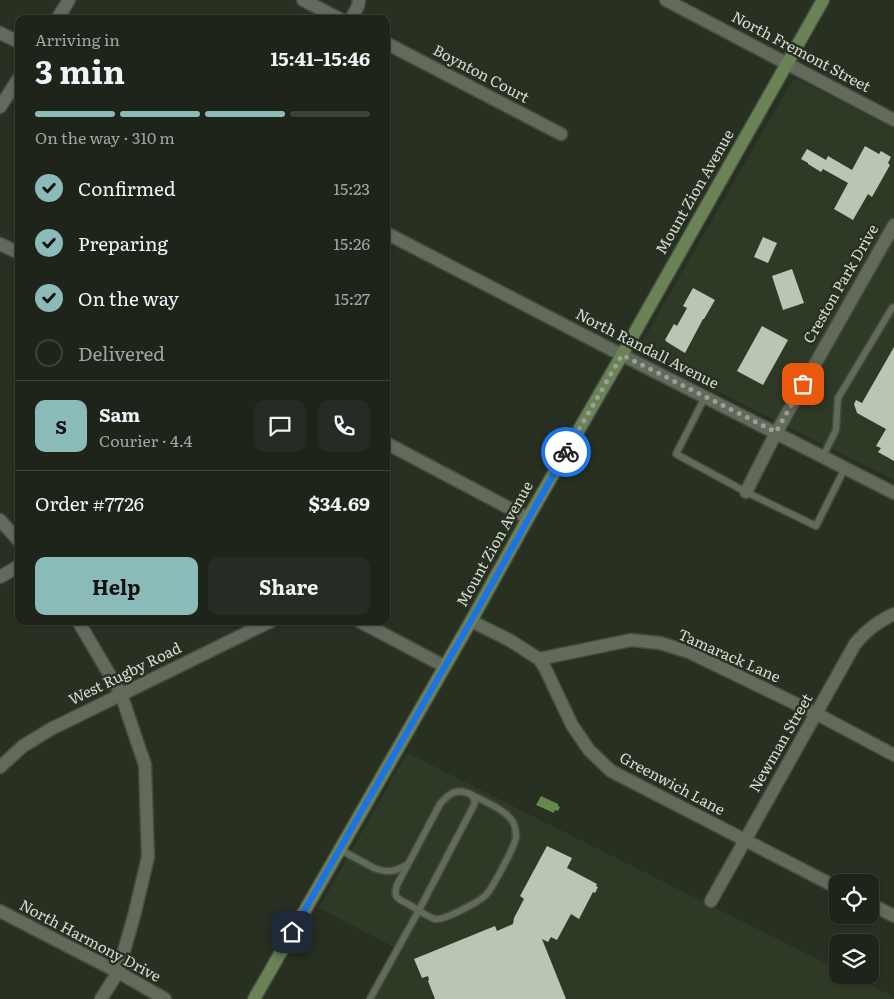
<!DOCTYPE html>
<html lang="en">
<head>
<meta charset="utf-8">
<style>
  :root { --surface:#1e241a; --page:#262c23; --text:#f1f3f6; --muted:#a1a4a2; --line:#3c4139; --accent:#8bbbb9 }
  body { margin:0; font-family:Literata,serif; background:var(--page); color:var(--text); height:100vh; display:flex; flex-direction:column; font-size:19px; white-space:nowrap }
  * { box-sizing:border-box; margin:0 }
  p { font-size:16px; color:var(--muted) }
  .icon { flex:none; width:28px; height:28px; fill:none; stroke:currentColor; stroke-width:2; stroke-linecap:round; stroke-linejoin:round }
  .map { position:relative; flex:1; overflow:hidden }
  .panel { position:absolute; left:15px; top:15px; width:375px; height:610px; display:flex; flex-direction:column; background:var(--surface); border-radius:10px; box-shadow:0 1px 4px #0004,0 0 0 1px var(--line) }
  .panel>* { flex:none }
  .controls { position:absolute; left:829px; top:874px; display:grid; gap:10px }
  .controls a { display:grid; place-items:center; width:50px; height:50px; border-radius:10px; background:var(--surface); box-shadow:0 1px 4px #0004,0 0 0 1px var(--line); font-size:25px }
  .pin { position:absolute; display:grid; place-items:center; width:42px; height:42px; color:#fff; margin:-21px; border-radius:10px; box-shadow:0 2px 8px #0006 }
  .courier { position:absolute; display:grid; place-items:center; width:50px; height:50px; margin:-25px; border:4px solid #1a73e8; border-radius:50%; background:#fff; color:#222; box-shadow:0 1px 6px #0007 }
  .summary em { font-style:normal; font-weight:700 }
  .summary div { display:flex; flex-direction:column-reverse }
  .summary { display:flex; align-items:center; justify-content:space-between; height:85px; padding:0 20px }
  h1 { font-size:32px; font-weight:700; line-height:38px }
  .bar { display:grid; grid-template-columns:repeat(4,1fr); gap:8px 5px; align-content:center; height:60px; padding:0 20px }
  .bar i { height:6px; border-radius:4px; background:var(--line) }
  .bar .selected { background:var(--accent) }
  .bar p { grid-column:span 4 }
  .line { display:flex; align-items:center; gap:12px; padding:0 20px; border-top:1px solid var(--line) }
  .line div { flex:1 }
  .round { display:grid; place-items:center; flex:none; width:52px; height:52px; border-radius:10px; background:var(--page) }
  ol { padding:0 20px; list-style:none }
  li { display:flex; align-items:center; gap:15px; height:55px }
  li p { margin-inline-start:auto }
  li .icon { padding:5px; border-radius:50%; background:var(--accent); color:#111; stroke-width:4 }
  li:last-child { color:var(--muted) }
  li i { width:28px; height:28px; border:2px solid var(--line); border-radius:50% }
  .primary-button { display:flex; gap:10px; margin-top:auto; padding:10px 20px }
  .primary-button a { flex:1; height:58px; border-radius:10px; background:var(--accent); color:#111; font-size:20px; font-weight:700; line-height:58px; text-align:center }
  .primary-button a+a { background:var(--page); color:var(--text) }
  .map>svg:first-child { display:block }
  .built { fill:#2f3a26 }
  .water { fill:#668849 }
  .building { fill:#bbc5b4 }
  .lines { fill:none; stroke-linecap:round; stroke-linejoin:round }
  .service-casing { stroke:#444b3f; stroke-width:9 }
  .minor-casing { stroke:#444b3f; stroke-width:15 }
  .tertiary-casing { stroke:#444b3f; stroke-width:15 }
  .secondary-casing { stroke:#444b3f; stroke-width:15 }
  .service { stroke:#616a5b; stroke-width:6 }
  .minor { stroke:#616a5b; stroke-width:12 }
  .tertiary { stroke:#616a5b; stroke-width:12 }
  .secondary { stroke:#6a8255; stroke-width:12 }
  .done { stroke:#999f94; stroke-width:5; stroke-dasharray:0 9 }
  .route { stroke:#1a73e8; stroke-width:6 }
  .labels { text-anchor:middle; stroke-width:5; stroke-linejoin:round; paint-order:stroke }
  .street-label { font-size:15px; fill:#d6dbd2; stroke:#283022 }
</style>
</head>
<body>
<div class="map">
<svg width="894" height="999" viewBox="0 0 894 999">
  <rect width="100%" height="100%" fill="#283022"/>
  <g class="built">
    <path d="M796 79 801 81 894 129V480L705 385 651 357 644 352 641 347 644 339 790 84 792 81Z"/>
    <path d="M407 753 837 969 838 975H850L894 997V999H371L398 949 319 908Z"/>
  </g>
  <path class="water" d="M541 796 558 804V806L560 807 558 811 555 810 554 813 536 805Z"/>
  <g class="building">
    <path d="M865 146 879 154 881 151 891 157 888 163 890 165 872 197 868 194 853 220 834 209 848 183 823 169 821 172 808 164V163L801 159 807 149 826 160 828 156 852 170Z"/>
    <path d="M763 237 777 243 768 263 754 257Z"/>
    <path d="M792 269 804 303 783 310 772 276Z"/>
    <path d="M693 288 715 300 704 319H703L685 353 667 342 665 340 674 324 677 326 687 308 683 306Z"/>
    <path d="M762 326 788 340 763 385 737 371Z"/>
    <path d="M894 347V461L878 452 881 448 876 446 886 429 857 413 854 404 856 400 862 403Z"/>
    <path d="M547 846 572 858 567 868 597 884 596 886 598 887 595 893 593 892 579 919 571 914 557 940 551 937 548 942 542 939 566 999H435L428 981 429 980 428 976 422 978 414 959 495 926 497 931 513 924 514 918 524 899 520 896Z"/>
  </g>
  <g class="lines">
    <defs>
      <g id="service">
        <path d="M705 397 676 454 746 492 816 526 845 468"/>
        <path d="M823 456 836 430 838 398 892 308 894 307"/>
        <path d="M339 849 374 868C388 873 393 872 407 865"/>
        <path d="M370 999 419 910 473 807 475 802 472 795C458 788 450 792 440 804L397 885C393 898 397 898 408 904 414 907 429 918 435 919 444 921 480 901 486 895 493 887 515 846 516 837 516 833 515 826 513 822 506 810 484 801 472 795"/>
      </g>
      <g id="minor">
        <path d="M303 0 340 19"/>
        <path d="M666 0 894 120"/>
        <path d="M57 19 69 0"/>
        <path d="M351 19 358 6 359 0"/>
        <path d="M386 43 561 134"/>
        <path d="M0 107 19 78"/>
        <path d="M0 244 19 253"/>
        <path d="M386 443 528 518"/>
        <path d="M746 492 776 433 894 225"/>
        <path d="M0 520 19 541"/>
        <path d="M0 577 19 566"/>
        <path d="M78 621 121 694 145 765 148 857 134 916 118 972 101 999"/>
        <path d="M359 621 444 666"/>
        <path d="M471 621 511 641 539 659 545 668 572 725 589 750 611 771 838 888"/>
        <path d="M539 659 631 640 660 643 689 652 817 714 894 755"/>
        <path d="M0 767 23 746 51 729 271 621"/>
        <path d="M711 901 855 644C867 630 877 622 894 614"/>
        <path d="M870 904 894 916"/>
        <path d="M0 911 118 972 165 999"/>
      </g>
      <g id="tertiary">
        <path d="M0 33 19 42"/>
        <path d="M386 233 622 355 894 493"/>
      </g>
      <path id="secondary" d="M254 999 471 621 528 518 622 355 823 0"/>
    </defs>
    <use href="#service" class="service-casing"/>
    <use href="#minor" class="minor-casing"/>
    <use href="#tertiary" class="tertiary-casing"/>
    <use href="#secondary" class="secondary-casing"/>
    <use href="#service" class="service"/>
    <use href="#minor" class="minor"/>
    <use href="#tertiary" class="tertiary"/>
    <use href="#secondary" class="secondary"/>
  </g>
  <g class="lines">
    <path class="done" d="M566 452 622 355 776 432 803 384"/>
    <path class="route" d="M292 932 471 621 566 452"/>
  </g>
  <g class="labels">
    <g class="street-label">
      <text transform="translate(801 52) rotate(28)" y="5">North Fremont Street</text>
      <text transform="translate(481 74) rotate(28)" y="5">Boynton Court</text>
      <text transform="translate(695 192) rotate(-60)" y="5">Mount Zion Avenue</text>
      <text transform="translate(841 284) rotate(-60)" y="5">Creston Park Drive</text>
      <text transform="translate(647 349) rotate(27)" y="5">North Randall Avenue</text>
      <text transform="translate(495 544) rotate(-61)" y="5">Mount Zion Avenue</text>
      <text transform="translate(729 656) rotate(24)" y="5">Tamarack Lane</text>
      <text transform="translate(125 674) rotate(-26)" y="5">West Rugby Road</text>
      <text transform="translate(781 743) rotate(-60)" y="5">Newman Street</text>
      <text transform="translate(672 784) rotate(28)" y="5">Greenwich Lane</text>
      <text transform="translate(90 941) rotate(28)" y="5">North Harmony Drive</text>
    </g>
  </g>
</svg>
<div class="controls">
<a><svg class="icon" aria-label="locate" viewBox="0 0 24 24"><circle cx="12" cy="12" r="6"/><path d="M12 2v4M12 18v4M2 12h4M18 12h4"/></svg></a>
<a><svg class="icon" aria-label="layers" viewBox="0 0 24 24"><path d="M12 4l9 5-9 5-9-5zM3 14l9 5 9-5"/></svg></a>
</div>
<div class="pin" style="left:803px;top:384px;background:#ea580c"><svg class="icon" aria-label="bag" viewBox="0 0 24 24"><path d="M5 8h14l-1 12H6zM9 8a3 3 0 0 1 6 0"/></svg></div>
<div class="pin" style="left:292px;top:932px;background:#1f2937"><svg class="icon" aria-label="home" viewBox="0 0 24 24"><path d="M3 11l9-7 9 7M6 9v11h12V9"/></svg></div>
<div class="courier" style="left:566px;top:452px"><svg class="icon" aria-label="bike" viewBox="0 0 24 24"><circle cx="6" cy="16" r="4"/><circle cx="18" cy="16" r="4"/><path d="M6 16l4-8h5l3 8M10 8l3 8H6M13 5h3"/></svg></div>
<section class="panel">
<div class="summary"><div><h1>3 min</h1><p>Arriving in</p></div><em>15:41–15:46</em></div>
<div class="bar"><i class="selected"></i><i class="selected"></i><i class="selected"></i><i></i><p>On the way · 310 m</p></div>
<ol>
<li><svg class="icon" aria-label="check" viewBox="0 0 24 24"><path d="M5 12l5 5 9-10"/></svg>Confirmed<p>15:23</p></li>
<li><svg class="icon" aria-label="check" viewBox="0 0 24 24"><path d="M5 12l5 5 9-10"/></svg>Preparing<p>15:26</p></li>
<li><svg class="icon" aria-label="check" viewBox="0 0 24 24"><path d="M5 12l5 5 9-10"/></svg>On the way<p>15:27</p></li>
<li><i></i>Delivered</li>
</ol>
<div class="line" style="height:90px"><b class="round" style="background:var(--accent);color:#111">S</b><div><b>Sam</b><p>Courier · 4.4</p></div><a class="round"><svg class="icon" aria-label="chat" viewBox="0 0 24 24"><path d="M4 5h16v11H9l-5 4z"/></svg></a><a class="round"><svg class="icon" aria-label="phone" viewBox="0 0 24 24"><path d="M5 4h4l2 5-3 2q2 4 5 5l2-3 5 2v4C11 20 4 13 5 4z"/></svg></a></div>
<div class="line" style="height:65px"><div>Order #7726</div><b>$34.69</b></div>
<div class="primary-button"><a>Help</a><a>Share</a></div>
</section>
</div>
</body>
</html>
